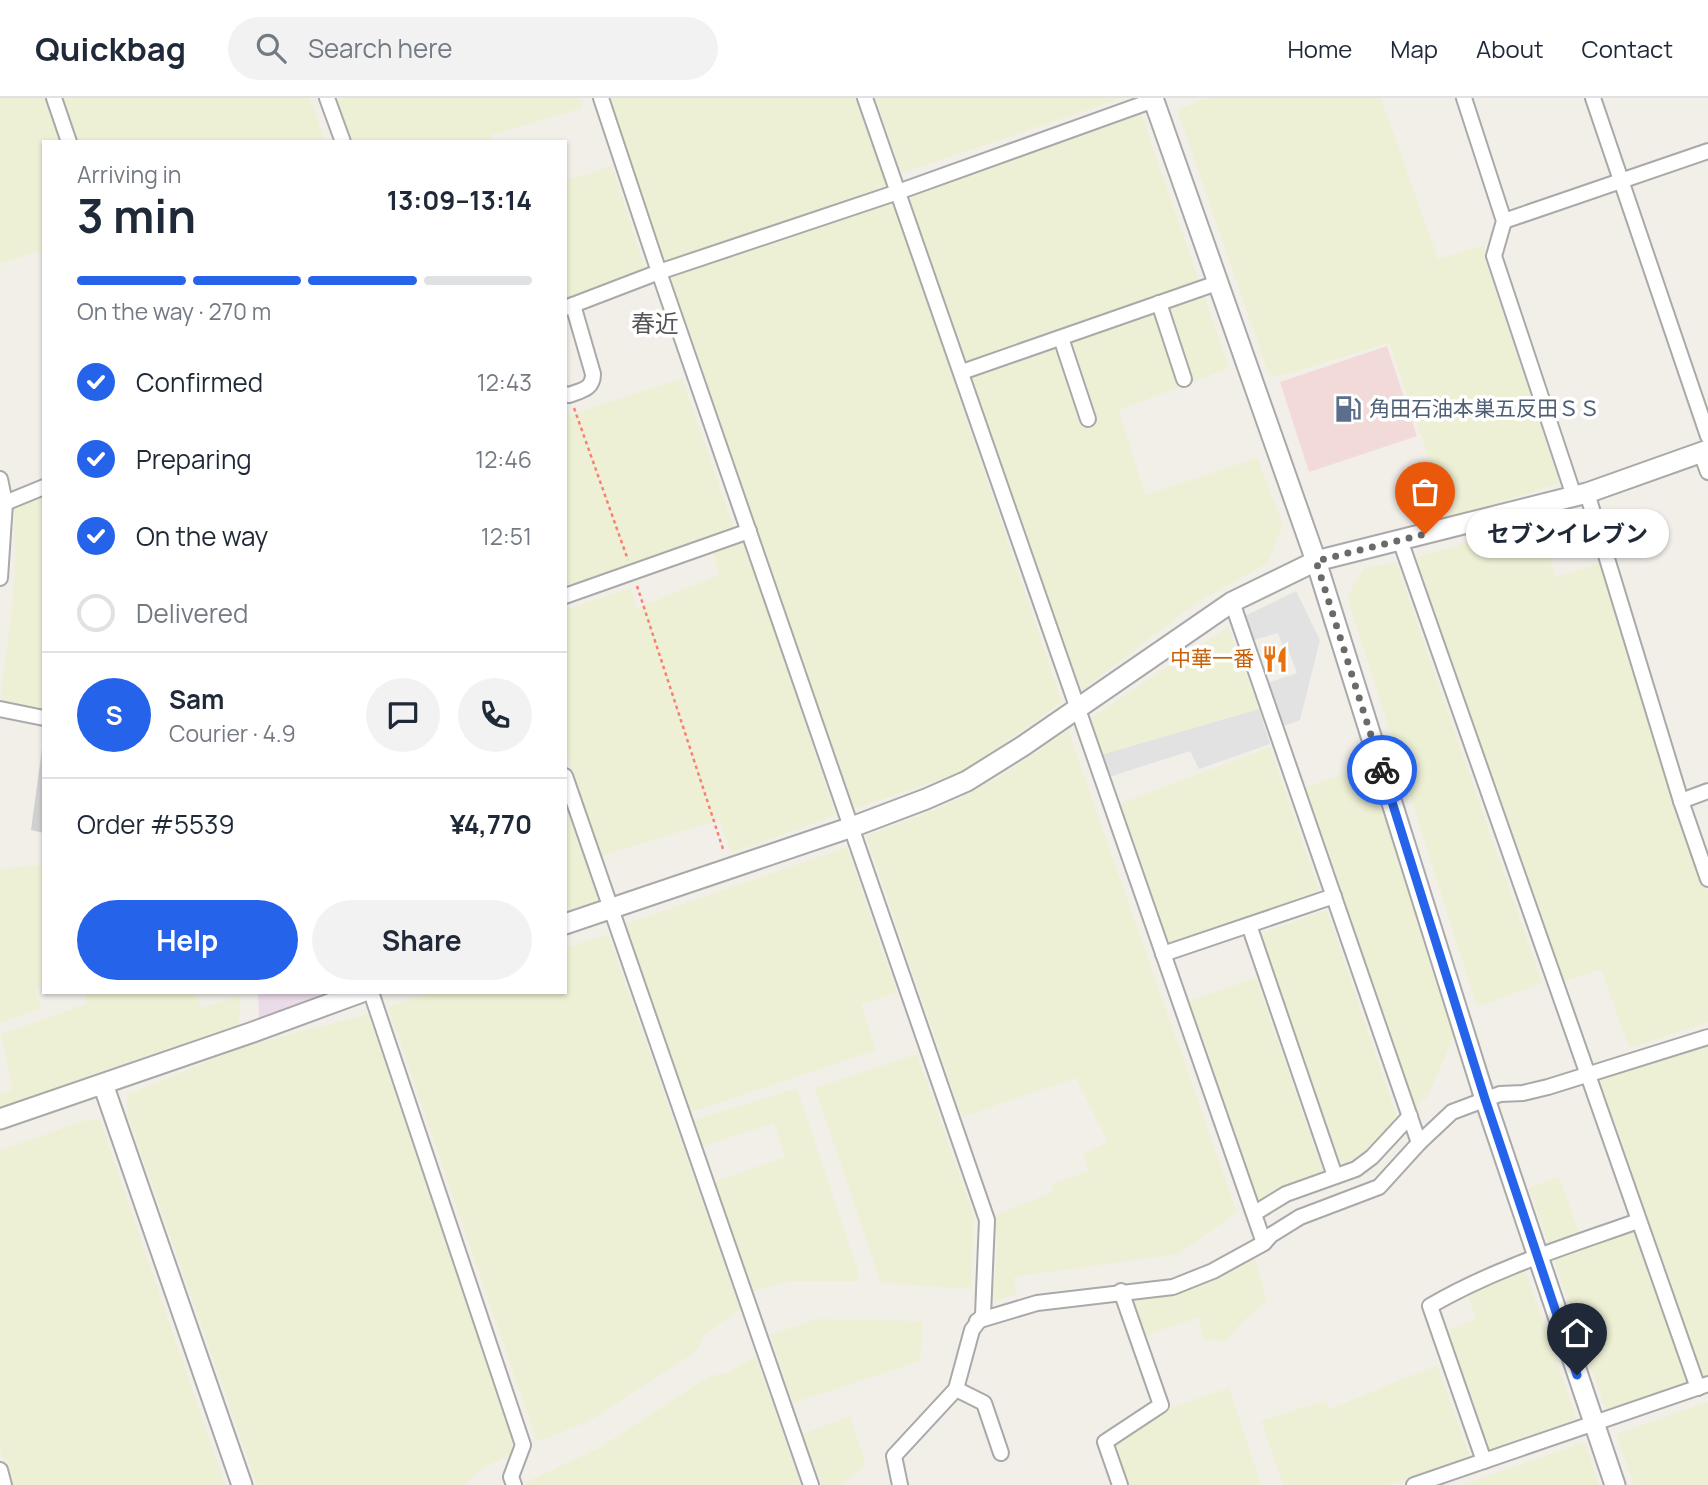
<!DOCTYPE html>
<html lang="en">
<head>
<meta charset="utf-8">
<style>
  :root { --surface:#fff; --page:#f2f2f3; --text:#1f2937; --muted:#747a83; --line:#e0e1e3; --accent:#2563eb }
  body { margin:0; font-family:Manrope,"Noto Sans JP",sans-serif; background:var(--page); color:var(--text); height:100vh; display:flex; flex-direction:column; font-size:26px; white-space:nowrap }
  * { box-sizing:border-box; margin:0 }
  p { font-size:23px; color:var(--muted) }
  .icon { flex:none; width:38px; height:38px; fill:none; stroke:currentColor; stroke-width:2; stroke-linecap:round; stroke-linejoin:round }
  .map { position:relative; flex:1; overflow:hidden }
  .details { position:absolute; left:42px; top:42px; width:525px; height:854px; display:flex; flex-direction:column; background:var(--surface); border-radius:0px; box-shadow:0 2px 5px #0004 }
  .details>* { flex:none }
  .pin { position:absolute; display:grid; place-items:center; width:60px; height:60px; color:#fff; margin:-72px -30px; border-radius:50% 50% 50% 0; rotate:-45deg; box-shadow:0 0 7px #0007 }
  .pin .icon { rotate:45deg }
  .courier { position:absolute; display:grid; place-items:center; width:70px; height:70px; margin:-35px; border:5px solid #2563eb; border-radius:50%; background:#fff; color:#222; box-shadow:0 2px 9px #0007 }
  .bubble { position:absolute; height:49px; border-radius:24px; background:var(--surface); box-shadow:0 2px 5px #0004; font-size:23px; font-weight:700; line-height:49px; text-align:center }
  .headline em { font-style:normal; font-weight:700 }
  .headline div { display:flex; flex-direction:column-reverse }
  .headline { display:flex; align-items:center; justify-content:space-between; height:119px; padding:0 35px }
  h1 { font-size:46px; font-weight:700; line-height:52px }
  .bar { display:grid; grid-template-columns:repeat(4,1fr); gap:10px 7px; align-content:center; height:84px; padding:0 35px }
  .bar i { height:9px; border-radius:5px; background:var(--line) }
  .bar .current { background:var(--accent) }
  .bar p { grid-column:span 4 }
  .line { display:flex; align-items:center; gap:18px; padding:0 35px; border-top:2px solid var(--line) }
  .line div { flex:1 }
  .round { display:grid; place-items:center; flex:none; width:74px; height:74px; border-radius:37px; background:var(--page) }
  ol { padding:0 35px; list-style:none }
  li { display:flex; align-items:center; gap:21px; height:77px }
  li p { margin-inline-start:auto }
  li .icon { padding:7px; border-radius:50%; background:var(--accent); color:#fff; stroke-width:4 }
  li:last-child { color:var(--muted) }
  li i { width:38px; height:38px; border:4px solid var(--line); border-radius:50% }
  .action { display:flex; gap:14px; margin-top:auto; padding:14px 35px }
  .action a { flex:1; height:80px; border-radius:42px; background:var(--accent); color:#fff; font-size:28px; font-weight:700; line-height:80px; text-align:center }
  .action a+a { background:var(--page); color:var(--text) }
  header { display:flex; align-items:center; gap:42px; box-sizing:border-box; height:98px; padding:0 35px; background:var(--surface); border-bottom:2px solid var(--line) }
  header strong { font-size:33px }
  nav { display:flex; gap:38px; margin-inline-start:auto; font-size:24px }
  .search { width:490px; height:63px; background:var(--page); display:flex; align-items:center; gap:18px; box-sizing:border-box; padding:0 24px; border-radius:38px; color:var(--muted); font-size:26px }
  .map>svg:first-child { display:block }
  .commercial { fill:#f2dad9 }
  .industrial { fill:#ebdbe8 }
  .religious { fill:#d0d0d0 }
  .farmland { fill:#eef0d5 }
  .parking { fill:#e2e2e2 }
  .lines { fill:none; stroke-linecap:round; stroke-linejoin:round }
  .minor-casing { stroke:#a9a9a9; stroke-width:18 }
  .tertiary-casing { stroke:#a9a9a9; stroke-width:23 }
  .path { stroke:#fa8072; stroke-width:2.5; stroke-dasharray:3.5 3.5; stroke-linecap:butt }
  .minor { stroke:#fff; stroke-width:14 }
  .tertiary { stroke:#fff; stroke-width:19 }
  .done { stroke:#6b6a68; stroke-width:7; stroke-dasharray:0 12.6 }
  .route { stroke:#2563eb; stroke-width:9 }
  .labels { text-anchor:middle; stroke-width:7; stroke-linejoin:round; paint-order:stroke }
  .service-label { font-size:21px; fill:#4e5e75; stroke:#fff; text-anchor:start }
  .food-label { font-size:21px; fill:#c56008; stroke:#fff; text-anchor:end }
  .quarter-label { font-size:24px; fill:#555; stroke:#fff }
</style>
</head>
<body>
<header>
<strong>Quickbag</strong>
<div class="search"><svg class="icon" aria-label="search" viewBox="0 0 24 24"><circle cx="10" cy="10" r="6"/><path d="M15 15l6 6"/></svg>Search here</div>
<nav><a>Home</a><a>Map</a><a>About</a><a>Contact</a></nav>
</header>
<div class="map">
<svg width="1708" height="1387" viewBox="0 0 1708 1387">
  <rect width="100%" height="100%" fill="#f2efe9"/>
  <path class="commercial" d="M1387 248 1417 338 1309 374 1280 284Z"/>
  <path class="industrial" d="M258 894H341L259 920Z"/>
  <path class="religious" d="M44 636V735L31 732Z"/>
  <g class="farmland">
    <path d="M0 0H45L60 44H44V151L0 166Z"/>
    <path d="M61 0H310L325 44H76Z"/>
    <path d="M334 0H580L583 10 491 37V44H350Z"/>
    <path d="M606 0H856L888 90 664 166Z"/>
    <path d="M875 0H1123L902 75Z"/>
    <path d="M1206 0H1381L1438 161 1484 147 1566 383 1450 421 1389 245 1280 278 1269 277 1177 12Z"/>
    <path d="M1141 15 1229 270 1119 312 1145 397 1257 360 1283 426 1268 465 1196 505 1081 593 907 99Z"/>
    <path d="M612 68 646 174 565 202V83Z"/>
    <path d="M893 103 1062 604 967 672 854 711 669 179Z"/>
    <path d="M682 280 734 430 567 491 565 487V307L570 317Z"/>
    <path d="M43 396 44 398V613L10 607 0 600 12 511 15 463 14 411Z"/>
    <path d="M1538 425 1556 479 1600 465 1708 794V924L1629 950 1601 871 1562 884 1416 459Z"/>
    <path d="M744 445 836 717 732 755 719 722 601 758 565 650V512L631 490 637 510 719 477 713 454Z"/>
    <path d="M1396 464 1542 885 1477 909 1347 498 1364 470Z"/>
    <path d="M1228 529 1259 611 1101 657 1088 622Z"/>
    <path d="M1068 632 1237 1114 1179 1156 1014 1179 1016 1196 993 1204 997 1149 995 1117 1053 1094 1051 1086 1089 1073 1083 1056 1108 1044 1076 980 962 1019 866 738 942 709 1004 676Z"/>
    <path d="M1270 649 1321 798 1170 848 1165 847 1118 706Z"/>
    <path d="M1368 667 1454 939 1426 1001 1422 1000 1415 1016 1304 690Z"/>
    <path d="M565 696 601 794 597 806 565 817Z"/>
    <path d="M847 749 897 895 861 906 876 952 689 1015 623 827Z"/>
    <path d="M44 766V887L35 891 41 910 0 925V771Z"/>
    <path d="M1327 812 1397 1019 1372 1048 1354 1063 1344 1066 1337 1063 1259 836Z"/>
    <path d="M608 836 740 1211 704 1237 696 1254 587 1324 537 1344 388 909 433 894H565V850Z"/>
    <path d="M1256 880 1323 1074 1284 1089 1261 1103 1254 1100 1186 904Z"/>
    <path d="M85 894H195L201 910 240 898 239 927 0 1009V996L13 991 1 936 87 906Z"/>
    <path d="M368 916 518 1354 482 1370 464 1387H257L127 1015V997L242 949Z"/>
    <path d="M1708 943V1278L1702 1280 1699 1278 1596 979Z"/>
    <path d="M917 956 974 1119 971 1191 881 1185 815 990Z"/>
    <path d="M797 990 859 1176 856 1183H790L755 1193 750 1191 714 1084 785 1059 774 1025 700 1049 693 1026 694 1022Z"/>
    <path d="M89 1021 100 1022 225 1387H11L0 1351V1052Z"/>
    <path d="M1559 1079 1580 1137 1549 1148 1529 1090Z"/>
    <path d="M1631 1129 1636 1131 1689 1280 1685 1287 1606 1313 1553 1159Z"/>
    <path d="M1254 1158 1267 1202 1243 1223 1225 1243 1203 1241 1199 1219 1145 1238 1129 1203 1133 1198 1174 1195 1222 1176Z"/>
    <path d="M1524 1169 1577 1322 1489 1353 1445 1233 1476 1221 1467 1195Z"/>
    <path d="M815 1221 923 1223 920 1263 793 1305 770 1237Z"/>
    <path d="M756 1258 801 1387H527L526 1384 601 1349 708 1279 729 1274Z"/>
    <path d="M1437 1267 1470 1359 1390 1387H1283L1261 1323 1326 1302 1330 1311Z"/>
    <path d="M1229 1290 1261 1387H1126L1113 1349 1116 1341 1170 1310Z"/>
    <path d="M1708 1304V1387H1634L1616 1336Z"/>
    <path d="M850 1318 866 1367 842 1387H822L803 1336Z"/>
    <path d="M1585 1344 1599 1387H1461Z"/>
  </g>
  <g class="parking">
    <path d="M1296 493 1320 542 1300 622 1279 630 1265 586 1297 575 1287 548 1283 549 1278 535 1251 543 1243 519Z"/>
    <path d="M1259 611 1270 646 1199 671 1190 653 1109 679 1101 657Z"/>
  </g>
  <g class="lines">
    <defs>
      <g id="minor">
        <path d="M54 0 69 44"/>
        <path d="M327 0 343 44"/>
        <path d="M601 0 659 174 987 1122 983 1217 972 1232 956 1291 894 1358 900 1387"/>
        <path d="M865 0 1264 1145"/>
        <path d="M1464 0 1504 123 1494 158 1574 398"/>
        <path d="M1593 0 1708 338"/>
        <path d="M1504 123 1708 53"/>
        <path d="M1159 205 1184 281"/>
        <path d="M565 210 659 174 898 94 1154 2"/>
        <path d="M1061 240 1088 321"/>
        <path d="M962 274 1217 185"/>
        <path d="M565 296 569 297C582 292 593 291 593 276L573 207"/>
        <path d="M1701 355 1708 374"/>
        <path d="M0 381 5 405 0 480"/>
        <path d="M1587 395 1681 703 1708 781"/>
        <path d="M0 407 44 389"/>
        <path d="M1400 442 1698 1290"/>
        <path d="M565 498 749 433"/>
        <path d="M1232 504 1419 1045"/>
        <path d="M0 611 44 620"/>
        <path d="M565 678 811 1387"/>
        <path d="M1681 703 1708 693"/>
        <path d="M1249 827 1335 1078"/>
        <path d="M1163 856 1334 798"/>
        <path d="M371 894 523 1347 511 1379 514 1387"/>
        <path d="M1255 1115 1286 1096 1356 1071 1372 1059 1410 1018"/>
        <path d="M977 1223 1037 1205 1173 1189 1213 1173 1264 1145 1271 1137 1300 1119 1379 1089 1419 1045 1452 1014 1500 996 1523 995 1548 989 1708 939"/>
        <path d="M956 1291 984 1305 1001 1355"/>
        <path d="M1484 1363 1430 1208C1495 1170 1568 1148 1638 1123"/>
        <path d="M0 1372 4 1387"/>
        <path d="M1120 1387 1105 1344 1161 1307 1121 1193"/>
        <path d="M1414 1387 1708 1286"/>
      </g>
      <g id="tertiary">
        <path d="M1153 0 1316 463 1485 1001 1615 1387"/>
        <path d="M565 826 852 729 926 701 967 683 1023 648 1232 504 1316 463 1587 395 1708 352"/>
        <path d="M103 986 242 1387"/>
        <path d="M0 1021 253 934 362 894"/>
      </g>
    </defs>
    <use href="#minor" class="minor-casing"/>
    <use href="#tertiary" class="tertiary-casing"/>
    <g class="path">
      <path d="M574 310 628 462"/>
      <path d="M637 488 724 754"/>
    </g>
    <use href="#minor" class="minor"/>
    <use href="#tertiary" class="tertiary"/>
  </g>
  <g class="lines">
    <path class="done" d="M1382 672 1316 463 1425 436"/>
    <path class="route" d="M1382 672 1485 1001 1577 1277"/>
  </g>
  <defs>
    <symbol id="fuel-bare" viewBox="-9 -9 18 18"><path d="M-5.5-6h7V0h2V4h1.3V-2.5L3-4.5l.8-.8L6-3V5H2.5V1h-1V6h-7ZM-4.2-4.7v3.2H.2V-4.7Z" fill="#5c6f8a" stroke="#fff" stroke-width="2.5" paint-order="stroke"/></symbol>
    <symbol id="restaurant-bare" viewBox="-9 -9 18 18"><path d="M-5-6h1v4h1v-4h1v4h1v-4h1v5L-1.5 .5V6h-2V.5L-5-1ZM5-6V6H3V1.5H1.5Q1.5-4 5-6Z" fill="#e8710a" stroke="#fff" stroke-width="2.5" paint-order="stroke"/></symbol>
  </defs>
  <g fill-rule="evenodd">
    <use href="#fuel-bare" x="1329" y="292" width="38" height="38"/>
    <use href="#restaurant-bare" x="1256" y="542" width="38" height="38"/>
  </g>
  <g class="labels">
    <g class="service-label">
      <text x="1369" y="318">角田石油本巣五反田ＳＳ</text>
    </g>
    <g class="food-label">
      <text x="1254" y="568">中華一番</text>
    </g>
    <g class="quarter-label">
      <text x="655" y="234">春近</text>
    </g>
  </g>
</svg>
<div class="pin" style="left:1425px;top:436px;background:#ea580c"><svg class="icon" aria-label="bag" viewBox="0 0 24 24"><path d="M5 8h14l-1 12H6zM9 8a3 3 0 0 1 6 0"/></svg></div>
<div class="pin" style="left:1577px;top:1277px;background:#1f2937"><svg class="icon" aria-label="home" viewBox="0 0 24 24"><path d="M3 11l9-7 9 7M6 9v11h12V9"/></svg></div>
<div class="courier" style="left:1382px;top:672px"><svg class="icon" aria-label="bike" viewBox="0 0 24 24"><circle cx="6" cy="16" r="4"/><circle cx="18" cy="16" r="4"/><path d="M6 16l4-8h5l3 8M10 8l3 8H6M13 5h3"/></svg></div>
<div class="bubble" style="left:1466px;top:411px;width:203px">セブンイレブン</div>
<section class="details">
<div class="headline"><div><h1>3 min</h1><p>Arriving in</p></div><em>13:09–13:14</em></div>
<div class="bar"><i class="current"></i><i class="current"></i><i class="current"></i><i></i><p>On the way · 270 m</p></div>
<ol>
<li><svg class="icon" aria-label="check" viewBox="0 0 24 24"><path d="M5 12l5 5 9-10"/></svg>Confirmed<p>12:43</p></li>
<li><svg class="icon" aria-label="check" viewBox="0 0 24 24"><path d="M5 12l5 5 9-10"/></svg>Preparing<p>12:46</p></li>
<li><svg class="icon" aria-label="check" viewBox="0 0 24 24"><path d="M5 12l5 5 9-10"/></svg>On the way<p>12:51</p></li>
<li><i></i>Delivered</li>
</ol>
<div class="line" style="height:126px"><b class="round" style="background:var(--accent);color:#fff">S</b><div><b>Sam</b><p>Courier · 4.9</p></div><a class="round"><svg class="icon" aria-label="chat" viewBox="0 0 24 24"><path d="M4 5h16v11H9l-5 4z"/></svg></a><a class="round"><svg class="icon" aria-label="phone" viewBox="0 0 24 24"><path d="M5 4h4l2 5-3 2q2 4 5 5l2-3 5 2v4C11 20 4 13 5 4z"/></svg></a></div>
<div class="line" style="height:91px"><div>Order #5539</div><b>¥4,770</b></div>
<div class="action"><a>Help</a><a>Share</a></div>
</section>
</div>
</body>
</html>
